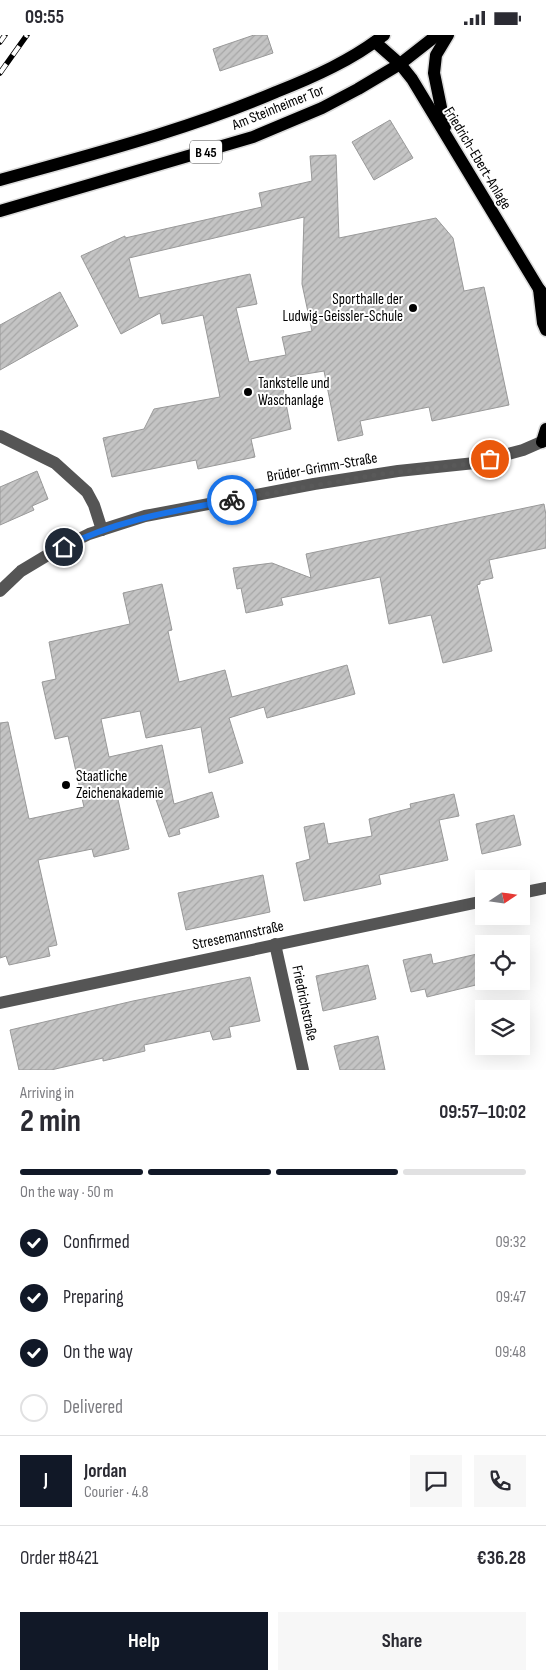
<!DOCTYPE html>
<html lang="en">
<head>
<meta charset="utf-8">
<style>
  :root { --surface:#fff; --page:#f7f7f7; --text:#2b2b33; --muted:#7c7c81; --line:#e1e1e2; --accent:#111827 }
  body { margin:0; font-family:"Sofia Sans Condensed",sans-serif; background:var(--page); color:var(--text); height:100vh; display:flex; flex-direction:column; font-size:19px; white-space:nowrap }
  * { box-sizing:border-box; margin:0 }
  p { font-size:16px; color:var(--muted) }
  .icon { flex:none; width:28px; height:28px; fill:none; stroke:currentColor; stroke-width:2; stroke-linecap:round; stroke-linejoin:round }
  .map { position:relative; height:1035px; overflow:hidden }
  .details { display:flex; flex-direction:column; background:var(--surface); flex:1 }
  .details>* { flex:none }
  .needle { width:32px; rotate:77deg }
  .controls { position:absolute; left:475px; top:835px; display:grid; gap:10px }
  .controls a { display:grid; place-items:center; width:55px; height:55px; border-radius:0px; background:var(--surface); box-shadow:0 5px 20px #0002; font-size:25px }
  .pin { position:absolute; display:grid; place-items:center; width:42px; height:42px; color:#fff; margin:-21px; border:2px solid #fff; border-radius:50%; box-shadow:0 1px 5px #0007 }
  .courier { position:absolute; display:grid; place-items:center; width:50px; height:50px; margin:-25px; border:4px solid #1a73e8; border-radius:50%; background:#fff; color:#222; box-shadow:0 1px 6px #0007 }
  .head em { font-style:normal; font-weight:700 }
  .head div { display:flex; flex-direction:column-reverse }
  .head { display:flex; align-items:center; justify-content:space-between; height:85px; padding:0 20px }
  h1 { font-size:32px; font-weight:700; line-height:38px }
  .bar { display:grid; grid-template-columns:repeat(4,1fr); gap:8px 5px; align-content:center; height:60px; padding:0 20px }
  .bar i { height:6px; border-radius:4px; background:var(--line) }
  .bar .active { background:var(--accent) }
  .bar p { grid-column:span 4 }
  .line { display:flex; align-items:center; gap:12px; padding:0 20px; border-top:1px solid var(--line) }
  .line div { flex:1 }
  .round { display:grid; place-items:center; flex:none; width:52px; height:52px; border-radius:0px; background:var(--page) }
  ol { padding:0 20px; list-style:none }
  li { display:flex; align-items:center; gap:15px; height:55px }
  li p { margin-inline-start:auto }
  li .icon { padding:5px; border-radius:50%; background:var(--accent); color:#fff; stroke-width:4 }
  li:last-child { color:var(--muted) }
  li i { width:28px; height:28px; border:2px solid var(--line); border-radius:50% }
  .cta { display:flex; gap:10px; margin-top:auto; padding:10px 20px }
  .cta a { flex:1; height:58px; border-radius:0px; background:var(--accent); color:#fff; font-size:20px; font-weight:700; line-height:58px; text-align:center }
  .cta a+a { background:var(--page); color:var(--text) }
  .status { display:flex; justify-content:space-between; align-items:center; height:35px; padding:0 25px; background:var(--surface); direction:ltr }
  .status svg { height:14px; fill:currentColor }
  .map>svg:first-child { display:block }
  .building { fill:url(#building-hatch); stroke:#999; fill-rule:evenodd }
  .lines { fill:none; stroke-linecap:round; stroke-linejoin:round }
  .major-casing { stroke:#dbdbdb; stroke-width:15 }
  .minor { stroke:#555; stroke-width:12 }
  .major { stroke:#000; stroke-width:12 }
  .rail-casing { stroke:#000; stroke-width:5.5 }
  .rail { stroke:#fff; stroke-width:4; stroke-dasharray:11; stroke-linecap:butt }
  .done { stroke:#595959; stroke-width:5; stroke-dasharray:0 9 }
  .route { stroke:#1a73e8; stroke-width:6 }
  .poi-dot { fill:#000; stroke:#fff; stroke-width:2 }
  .labels { text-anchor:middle; stroke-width:4; stroke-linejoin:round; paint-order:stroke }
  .shield { fill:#fff; stroke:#4c4c4c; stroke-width:1 }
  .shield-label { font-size:14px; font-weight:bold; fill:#000 }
  .street-label { font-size:15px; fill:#000; stroke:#fff }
  .poi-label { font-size:15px; fill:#000; stroke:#fff; text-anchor:start }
</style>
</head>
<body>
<div class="status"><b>09:55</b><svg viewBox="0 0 49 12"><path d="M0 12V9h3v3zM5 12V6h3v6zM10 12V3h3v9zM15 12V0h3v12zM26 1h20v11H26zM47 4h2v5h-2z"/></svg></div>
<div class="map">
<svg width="546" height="1035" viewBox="0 0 546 1035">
  <defs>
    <pattern id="building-hatch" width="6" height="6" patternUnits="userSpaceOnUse" patternTransform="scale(1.25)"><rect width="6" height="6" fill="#c4c4c4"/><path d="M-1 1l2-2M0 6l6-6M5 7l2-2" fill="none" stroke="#a7a7a7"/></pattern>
  </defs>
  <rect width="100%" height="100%" fill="#fff"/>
  <g class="building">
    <path d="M254 0H267L273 18 220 36 213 14Z"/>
    <path d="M390 85 413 123 374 145 352 107Z"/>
    <path d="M336 120 339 203 436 183 453 203 464 256 484 252 509 370 432 386 429 372 360 386 363 400 338 406 324 336 281 343 291 394 251 404 255 422 198 434 196 425 112 442 103 403 144 394 154 374 220 362 203 280 162 289 160 278 121 299 81 221 125 201V203L262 172 259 158 312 146 310 121ZM304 182 302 249 312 296 282 302 286 320 249 327 236 273 257 269 250 239 139 263 129 223Z"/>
    <path d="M60 257 78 291 0 335V290Z"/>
    <path d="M37 436 48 464 32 471 34 475 0 490V452Z"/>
    <path d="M544 469 546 480V513L489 525 493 543 480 546V549L477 550 492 616 443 628 431 580 389 589 380 542 281 563 283 570 246 578 241 553 237 554 233 533 272 528 311 543 306 519Z"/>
    <path d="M162 549 172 595 168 596 179 647 225 635 232 662 347 630 355 659 267 683 264 672 229 683 243 728 209 738 201 692 146 703 140 676 101 684 109 722 162 710 174 769 212 757 219 782 179 794 180 799 169 802 152 753 117 760 129 814 94 822 92 814 38 825 57 910 48 912 50 921 9 930 6 921 0 923V688L8 687 29 784 84 772 68 701 55 704 42 647 56 644 49 607 130 589 123 558Z"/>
    <path d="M454 759 459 781 439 785 448 825 379 840 381 849 304 866 296 828 310 824 304 792 324 788 328 809 372 801 369 784 411 773 410 769Z"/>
    <path d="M514 780 521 810 482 819 476 789Z"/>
    <path d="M263 840 270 877 186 895 178 858Z"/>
    <path d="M431 919 433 929 477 919 484 948 427 962 425 954 411 957 403 925Z"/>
    <path d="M368 930 376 964 323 976 316 941Z"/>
    <path d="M250 942 260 986 229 992 231 1002 213 1005 210 996 144 1010 145 1016 103 1026V1023L51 1035H19L10 995 133 966Z"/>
    <path d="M378 1001 385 1035H340L334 1011Z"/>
  </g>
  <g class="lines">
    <defs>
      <g id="major">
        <path d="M375 7 400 29 412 44 539 254 546 262"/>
        <path d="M445 92 434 38 436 20 448 0"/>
        <path d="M0 145C93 119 187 95 276 57 314 42 352 25 384 0"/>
        <path d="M0 176 253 102 322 73 358 54 400 29 437 0"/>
        <path d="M539 254 543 288 546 295"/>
        <path d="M542 407 546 394"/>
      </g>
    </defs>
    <use href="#major" class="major-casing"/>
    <g class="minor">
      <path d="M0 401 55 428 87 457 94 470 102 495"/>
      <path d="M0 556 21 536 51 518 89 499 145 481 314 449 398 436 475 428 523 415 546 405"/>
      <path d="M521 858 546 853"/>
      <path d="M275 909 303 1035"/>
      <path d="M0 968 484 866"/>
    </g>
    <use href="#major" class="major"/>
    <defs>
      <g id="rail">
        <path d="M0 7 5 0"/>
        <path d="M0 38 27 0"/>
      </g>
    </defs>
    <use href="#rail" class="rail-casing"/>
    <use href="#rail" class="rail"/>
  </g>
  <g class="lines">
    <path class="done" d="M232 465 381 439 475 428 490 424"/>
    <path class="route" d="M64 512C116 485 174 476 232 465"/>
  </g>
  <g class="poi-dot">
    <circle cx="413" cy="273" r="5"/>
    <circle cx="248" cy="357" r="5"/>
    <circle cx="66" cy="750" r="5"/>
  </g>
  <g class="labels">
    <rect class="shield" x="190" y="105.5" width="32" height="23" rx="4"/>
    <g class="shield-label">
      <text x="206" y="122">B 45</text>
    </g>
    <g class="street-label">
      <text transform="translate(278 72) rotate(-22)" y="5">Am Steinheimer Tor</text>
      <text transform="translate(478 123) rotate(59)" y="5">Friedrich-Ebert-Anlage</text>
      <text transform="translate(322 432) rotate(-10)" y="5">Brüder-Grimm-Straße</text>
      <text transform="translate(238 900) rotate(-12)" y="5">Stresemannstraße</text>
      <text transform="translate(305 968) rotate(78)" y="5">Friedrichstraße</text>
    </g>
    <g class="poi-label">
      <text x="403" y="269" text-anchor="end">Sporthalle der<tspan x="403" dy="17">Ludwig-Geissler-Schule</tspan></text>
      <text x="258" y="353">Tankstelle und<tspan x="258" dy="17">Waschanlage</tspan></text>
      <text x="76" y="746">Staatliche<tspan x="76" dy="17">Zeichenakademie</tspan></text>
    </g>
  </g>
</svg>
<div class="controls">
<a><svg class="needle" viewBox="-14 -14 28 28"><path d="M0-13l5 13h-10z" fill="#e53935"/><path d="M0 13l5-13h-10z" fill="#7c7c81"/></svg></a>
<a><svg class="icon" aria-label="locate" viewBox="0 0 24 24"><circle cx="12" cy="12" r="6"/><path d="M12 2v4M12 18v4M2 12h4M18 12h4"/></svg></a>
<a><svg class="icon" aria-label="layers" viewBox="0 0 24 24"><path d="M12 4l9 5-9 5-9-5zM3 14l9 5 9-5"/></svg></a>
</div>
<div class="pin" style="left:490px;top:424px;background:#ea580c"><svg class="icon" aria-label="bag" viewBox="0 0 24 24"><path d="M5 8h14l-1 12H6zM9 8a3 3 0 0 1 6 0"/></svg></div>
<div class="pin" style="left:64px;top:512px;background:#1f2937"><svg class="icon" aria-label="home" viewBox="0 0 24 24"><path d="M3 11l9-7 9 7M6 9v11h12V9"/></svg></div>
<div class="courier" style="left:232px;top:465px"><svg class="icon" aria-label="bike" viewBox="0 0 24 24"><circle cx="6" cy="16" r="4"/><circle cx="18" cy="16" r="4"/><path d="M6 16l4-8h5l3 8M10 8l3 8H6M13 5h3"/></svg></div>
</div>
<section class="details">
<div class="head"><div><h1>2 min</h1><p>Arriving in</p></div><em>09:57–10:02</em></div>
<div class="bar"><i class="active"></i><i class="active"></i><i class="active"></i><i></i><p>On the way · 50 m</p></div>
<ol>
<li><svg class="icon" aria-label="check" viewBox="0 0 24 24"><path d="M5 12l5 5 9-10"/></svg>Confirmed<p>09:32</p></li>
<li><svg class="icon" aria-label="check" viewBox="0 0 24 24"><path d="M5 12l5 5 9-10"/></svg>Preparing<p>09:47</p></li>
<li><svg class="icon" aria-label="check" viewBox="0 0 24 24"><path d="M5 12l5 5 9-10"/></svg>On the way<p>09:48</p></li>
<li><i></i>Delivered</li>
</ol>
<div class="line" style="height:90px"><b class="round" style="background:var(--accent);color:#fff">J</b><div><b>Jordan</b><p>Courier · 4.8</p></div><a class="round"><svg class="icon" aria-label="chat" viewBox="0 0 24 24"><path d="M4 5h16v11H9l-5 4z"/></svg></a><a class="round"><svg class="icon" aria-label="phone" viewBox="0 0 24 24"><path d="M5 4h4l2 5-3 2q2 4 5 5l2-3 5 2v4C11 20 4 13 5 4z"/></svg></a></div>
<div class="line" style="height:65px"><div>Order #8421</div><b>€36.28</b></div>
<div class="cta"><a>Help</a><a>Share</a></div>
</section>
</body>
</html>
